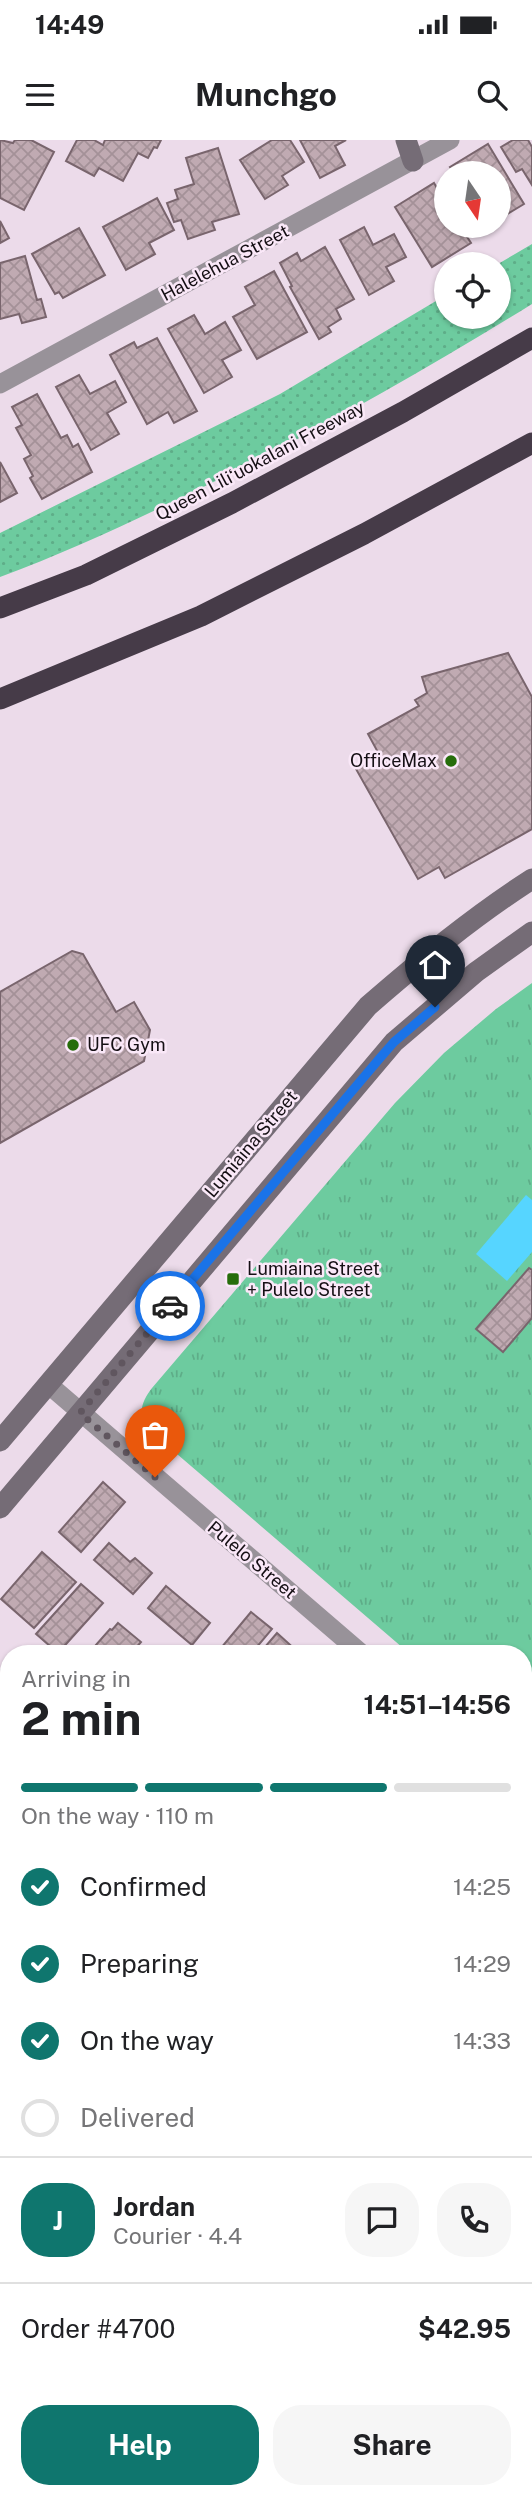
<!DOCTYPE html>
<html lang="en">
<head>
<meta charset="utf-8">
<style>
  :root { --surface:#fff; --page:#f6f6f6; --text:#202124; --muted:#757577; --line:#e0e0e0; --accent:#0f766e }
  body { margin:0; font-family:"Public Sans",sans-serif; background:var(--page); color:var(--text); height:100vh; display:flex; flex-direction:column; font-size:26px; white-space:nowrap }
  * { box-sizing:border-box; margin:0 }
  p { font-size:23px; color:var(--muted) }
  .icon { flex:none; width:38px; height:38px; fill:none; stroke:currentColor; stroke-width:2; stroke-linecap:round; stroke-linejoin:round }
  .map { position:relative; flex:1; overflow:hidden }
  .side { position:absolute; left:0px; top:1505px; width:532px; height:854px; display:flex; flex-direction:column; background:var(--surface); border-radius:28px 28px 0 0; box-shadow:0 2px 5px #0004 }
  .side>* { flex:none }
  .needle { width:46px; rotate:167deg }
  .buttons { position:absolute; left:434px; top:21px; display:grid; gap:14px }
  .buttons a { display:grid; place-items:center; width:77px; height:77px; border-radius:50%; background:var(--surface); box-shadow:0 2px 5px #0004; font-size:35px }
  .pin { position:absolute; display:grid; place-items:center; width:60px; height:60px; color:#fff; margin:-72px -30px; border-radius:50% 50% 50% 0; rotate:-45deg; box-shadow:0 0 7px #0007 }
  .pin .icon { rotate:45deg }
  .courier { position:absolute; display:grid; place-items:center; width:70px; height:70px; margin:-35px; border:5px solid #1a73e8; border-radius:50%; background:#fff; color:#222; box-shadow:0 2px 9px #0007 }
  .headline em { font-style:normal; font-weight:700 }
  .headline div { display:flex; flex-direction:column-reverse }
  .headline { display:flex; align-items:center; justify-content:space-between; height:119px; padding:0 21px }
  h1 { font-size:46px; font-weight:700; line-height:52px }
  .bar { display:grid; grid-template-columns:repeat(4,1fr); gap:10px 7px; align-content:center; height:84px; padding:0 21px }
  .bar i { height:9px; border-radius:5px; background:var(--line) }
  .bar .selected { background:var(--accent) }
  .bar p { grid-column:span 4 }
  .line { display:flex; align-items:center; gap:18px; padding:0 21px; border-top:2px solid var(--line) }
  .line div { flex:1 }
  .round { display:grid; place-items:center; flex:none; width:74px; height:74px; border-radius:28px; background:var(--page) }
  ol { padding:0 21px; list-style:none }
  li { display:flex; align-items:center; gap:21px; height:77px }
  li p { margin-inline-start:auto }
  li .icon { padding:7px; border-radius:50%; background:var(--accent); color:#fff; stroke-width:4 }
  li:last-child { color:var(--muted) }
  li i { width:38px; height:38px; border:4px solid var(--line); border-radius:50% }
  .cta { display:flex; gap:14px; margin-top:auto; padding:14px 21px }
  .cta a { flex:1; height:80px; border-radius:28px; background:var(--accent); color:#fff; font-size:28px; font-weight:700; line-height:80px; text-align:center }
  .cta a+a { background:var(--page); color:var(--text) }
  .status { display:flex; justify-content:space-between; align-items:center; height:49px; padding:0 35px; background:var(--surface); direction:ltr }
  .status svg { height:19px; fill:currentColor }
  header { display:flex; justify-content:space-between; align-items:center; height:91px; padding:0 21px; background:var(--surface); font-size:32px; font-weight:700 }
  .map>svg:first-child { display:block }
  .grass { fill:url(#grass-dots) }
  .park { fill:url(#park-tufts) }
  .water { fill:#56d5ff }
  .building { fill:url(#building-cross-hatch); stroke:#79656d; stroke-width:2 }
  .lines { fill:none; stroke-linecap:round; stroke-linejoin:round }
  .street { stroke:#989299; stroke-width:19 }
  .secondary { stroke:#756c76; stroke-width:21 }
  .highway { stroke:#463b48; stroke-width:21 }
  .done { stroke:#60565f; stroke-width:7; stroke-dasharray:0 12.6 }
  .route { stroke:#1a73e8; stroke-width:9 }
  .poi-dot { fill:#266d0b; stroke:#fae8f8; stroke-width:2.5 }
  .labels { text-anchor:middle; stroke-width:5; stroke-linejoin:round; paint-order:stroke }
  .street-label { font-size:18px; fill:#150f14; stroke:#fae8f8 }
  .poi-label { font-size:18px; fill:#150f14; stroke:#fae8f8; text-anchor:start }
</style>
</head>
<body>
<div class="status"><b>14:49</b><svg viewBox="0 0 49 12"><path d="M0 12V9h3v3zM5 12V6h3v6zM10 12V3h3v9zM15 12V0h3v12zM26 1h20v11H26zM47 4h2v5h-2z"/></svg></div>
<header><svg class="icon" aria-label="menu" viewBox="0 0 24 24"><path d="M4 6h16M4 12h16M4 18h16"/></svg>Munchgo<svg class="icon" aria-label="search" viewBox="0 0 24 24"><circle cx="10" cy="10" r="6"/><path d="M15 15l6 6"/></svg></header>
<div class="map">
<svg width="532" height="2359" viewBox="0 0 532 2359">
  <defs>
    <pattern id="grass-dots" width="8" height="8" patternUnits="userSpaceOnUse" patternTransform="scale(1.75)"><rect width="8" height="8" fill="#6dcb9f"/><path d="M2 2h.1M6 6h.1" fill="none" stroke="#5ead88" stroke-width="1.8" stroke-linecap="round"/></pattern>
    <pattern id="park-tufts" width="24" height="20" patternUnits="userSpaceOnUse" patternTransform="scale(1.75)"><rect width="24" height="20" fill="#6dcb9f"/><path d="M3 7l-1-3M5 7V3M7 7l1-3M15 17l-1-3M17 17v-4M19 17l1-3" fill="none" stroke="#5ead88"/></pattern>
    <pattern id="building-cross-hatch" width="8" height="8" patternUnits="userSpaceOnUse" patternTransform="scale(1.75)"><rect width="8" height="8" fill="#c0aab2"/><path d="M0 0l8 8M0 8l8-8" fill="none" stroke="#a49198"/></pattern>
  </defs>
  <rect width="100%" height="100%" fill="#ecdbea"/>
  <g class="grass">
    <path d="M532 104V164C421 233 307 297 189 354 127 384 65 413 0 437V393L280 254 446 155V177H499L498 124Z"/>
    <path d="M0 1707 9 1714V2350H523V2087L532 2092V2359H0Z"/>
  </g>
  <path class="park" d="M532 843V1615L523 1608V1514H410L149 1290C137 1276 141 1262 152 1248L395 963 444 913 496 869Z"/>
  <path class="water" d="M526 1055 532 1060V1112L507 1141 476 1114Z"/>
  <g class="building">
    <path d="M0 0 13 3 15 0H31L54 12 24 70 0 58Z"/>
    <path d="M77 0H94L103 5 105 0H161L157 8 154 7 148 18 138 13 123 41 99 28 94 36 66 21Z"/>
    <path d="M272 0H290L304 22 282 36 288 45 265 59 240 20Z"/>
    <path d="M300 0H346L335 6 345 25 320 38Z"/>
    <path d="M513 0H528L532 7V45L522 29 516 32 501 7Z"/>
    <path d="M488 4 524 64 499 79V33H454L450 27Z"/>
    <path d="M218 8 239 74 212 82 215 90 188 99 181 80 174 82 167 63 178 59 175 50 194 44 186 18Z"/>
    <path d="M434 43 446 63V86H460L471 103 432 127 395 67Z"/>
    <path d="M157 58 174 90 149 103 155 114 126 130 103 87Z"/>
    <path d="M0 81 9 98 0 103Z"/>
    <path d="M364 87 373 105 394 94 406 117 386 127 394 141 369 155 340 100Z"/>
    <path d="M79 88 105 135 63 158 59 152 55 154 32 114Z"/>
    <path d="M325 107 354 159 336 169 341 179 328 187 331 192 319 199 290 147 292 146 280 123 297 113 301 121Z"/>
    <path d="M25 116 37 160 41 159 46 177 22 183 19 174 0 179V123Z"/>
    <path d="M274 131 307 192 257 219 233 177 255 165 245 147Z"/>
    <path d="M194 175 205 194 225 182 241 210 222 220 232 237 204 253 168 189Z"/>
    <path d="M157 198 197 271 174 283 168 272 147 284 110 215 134 202 137 208Z"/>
    <path d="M79 235 90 254 115 241 126 262 107 273 119 294 91 310 56 247Z"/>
    <path d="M37 254 61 298 67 295 73 307 78 304 92 332 42 359 30 338 33 336 24 319 31 315 16 288 22 285 12 267Z"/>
    <path d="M0 322 17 353 0 362Z"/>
    <path d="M508 513 532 557V689L445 738 439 727 418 739 356 629 380 616 368 594 419 566 415 560 427 553 422 537Z"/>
    <path d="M72 811 83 814 116 872 134 862 150 890 144 921 0 1003V852Z"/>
    <path d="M529 1128 532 1130V1178L503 1212 476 1189Z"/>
    <path d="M103 1342 125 1362 81 1412 59 1392Z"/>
    <path d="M109 1403 130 1422 135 1418 152 1433 133 1454 94 1420Z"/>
    <path d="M42 1412 76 1442 34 1488 1 1459Z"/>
    <path d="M81 1444 103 1463 58 1513 36 1494Z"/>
    <path d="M166 1446 210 1483 192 1505 148 1468Z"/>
    <path d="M251 1472 272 1489 251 1514H216Z"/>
    <path d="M118 1483 141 1502 134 1510 137 1514H88L110 1489 112 1490Z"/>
    <path d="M277 1493 298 1512 296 1514H259Z"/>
    <path d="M9 1617V1677H8L0 1671V1628Z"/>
    <path d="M523 1641 531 1659 523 1662Z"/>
    <path d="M532 1675V1710L523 1713V1677Z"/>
    <path d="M523 1968 532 1976V1995L523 2005Z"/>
    <path d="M532 2016V2040L523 2032V2026Z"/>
  </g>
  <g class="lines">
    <g class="street">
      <path d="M0 244 450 0"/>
      <path d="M48 1244 362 1514"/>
      <path d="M8 1540 9 1541"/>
      <path d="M523 1868 532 1884"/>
    </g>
    <g class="secondary">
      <path d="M406 0 413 21"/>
      <path d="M0 1301 368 866C421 820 473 777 532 739"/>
      <path d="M0 1368 394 902 476 832 532 792"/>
    </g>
    <g class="highway">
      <path d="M0 468 86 435 232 363 403 272 532 198"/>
      <path d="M0 559 201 476 364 394 532 303"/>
    </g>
  </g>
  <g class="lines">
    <path class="done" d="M155 1337 80 1273 170 1166"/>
    <path class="route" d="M170 1166 380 918 394 902 435 867"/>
  </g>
  <g class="poi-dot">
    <circle cx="451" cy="621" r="7"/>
    <circle cx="73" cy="905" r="7"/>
    <rect x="226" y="1132" width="14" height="14" rx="3.5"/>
  </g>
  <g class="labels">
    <g class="street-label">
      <text transform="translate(225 123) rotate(-28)" y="6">Halelehua Street</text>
      <text transform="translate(260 321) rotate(-28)" y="6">Queen Liliʻuokalani Freeway</text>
      <text transform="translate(251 1004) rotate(-50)" y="6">Lumiaina Street</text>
      <text transform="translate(252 1420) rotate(40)" y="6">Pulelo Street</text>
    </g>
    <g class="poi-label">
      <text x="437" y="627" text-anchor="end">OfficeMax</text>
      <text x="87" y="911">UFC Gym</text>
      <text x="247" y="1135">Lumiaina Street<tspan x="247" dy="21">+ Pulelo Street</tspan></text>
    </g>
  </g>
</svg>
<div class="buttons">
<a><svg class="needle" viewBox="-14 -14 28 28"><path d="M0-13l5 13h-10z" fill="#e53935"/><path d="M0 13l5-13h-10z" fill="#757577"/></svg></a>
<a><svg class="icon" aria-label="locate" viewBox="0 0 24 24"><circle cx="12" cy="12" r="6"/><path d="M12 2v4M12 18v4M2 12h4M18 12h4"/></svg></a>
</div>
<div class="pin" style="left:155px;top:1337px;background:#ea580c"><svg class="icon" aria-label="bag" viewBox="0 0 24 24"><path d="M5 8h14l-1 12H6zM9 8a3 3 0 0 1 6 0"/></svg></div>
<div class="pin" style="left:435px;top:867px;background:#1f2937"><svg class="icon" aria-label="home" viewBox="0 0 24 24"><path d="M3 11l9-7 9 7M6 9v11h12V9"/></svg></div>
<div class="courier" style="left:170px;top:1166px"><svg class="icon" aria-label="car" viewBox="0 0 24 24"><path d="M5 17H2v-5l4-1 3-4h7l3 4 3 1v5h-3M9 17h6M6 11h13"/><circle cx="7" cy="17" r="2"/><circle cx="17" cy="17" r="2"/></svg></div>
<section class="side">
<div class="headline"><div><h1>2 min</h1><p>Arriving in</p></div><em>14:51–14:56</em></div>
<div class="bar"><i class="selected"></i><i class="selected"></i><i class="selected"></i><i></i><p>On the way · 110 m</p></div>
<ol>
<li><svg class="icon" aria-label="check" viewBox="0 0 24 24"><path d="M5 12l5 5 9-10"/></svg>Confirmed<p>14:25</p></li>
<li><svg class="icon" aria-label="check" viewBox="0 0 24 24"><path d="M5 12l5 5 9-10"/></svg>Preparing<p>14:29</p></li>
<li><svg class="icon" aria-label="check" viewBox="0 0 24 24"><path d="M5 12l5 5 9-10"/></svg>On the way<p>14:33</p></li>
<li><i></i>Delivered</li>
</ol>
<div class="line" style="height:126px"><b class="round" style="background:var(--accent);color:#fff">J</b><div><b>Jordan</b><p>Courier · 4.4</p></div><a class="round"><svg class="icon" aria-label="chat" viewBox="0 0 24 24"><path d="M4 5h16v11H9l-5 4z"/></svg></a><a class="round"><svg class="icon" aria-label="phone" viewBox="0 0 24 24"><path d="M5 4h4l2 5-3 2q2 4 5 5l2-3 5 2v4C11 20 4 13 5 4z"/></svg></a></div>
<div class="line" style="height:91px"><div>Order #4700</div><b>$42.95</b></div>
<div class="cta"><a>Help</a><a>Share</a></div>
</section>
</div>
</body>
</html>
